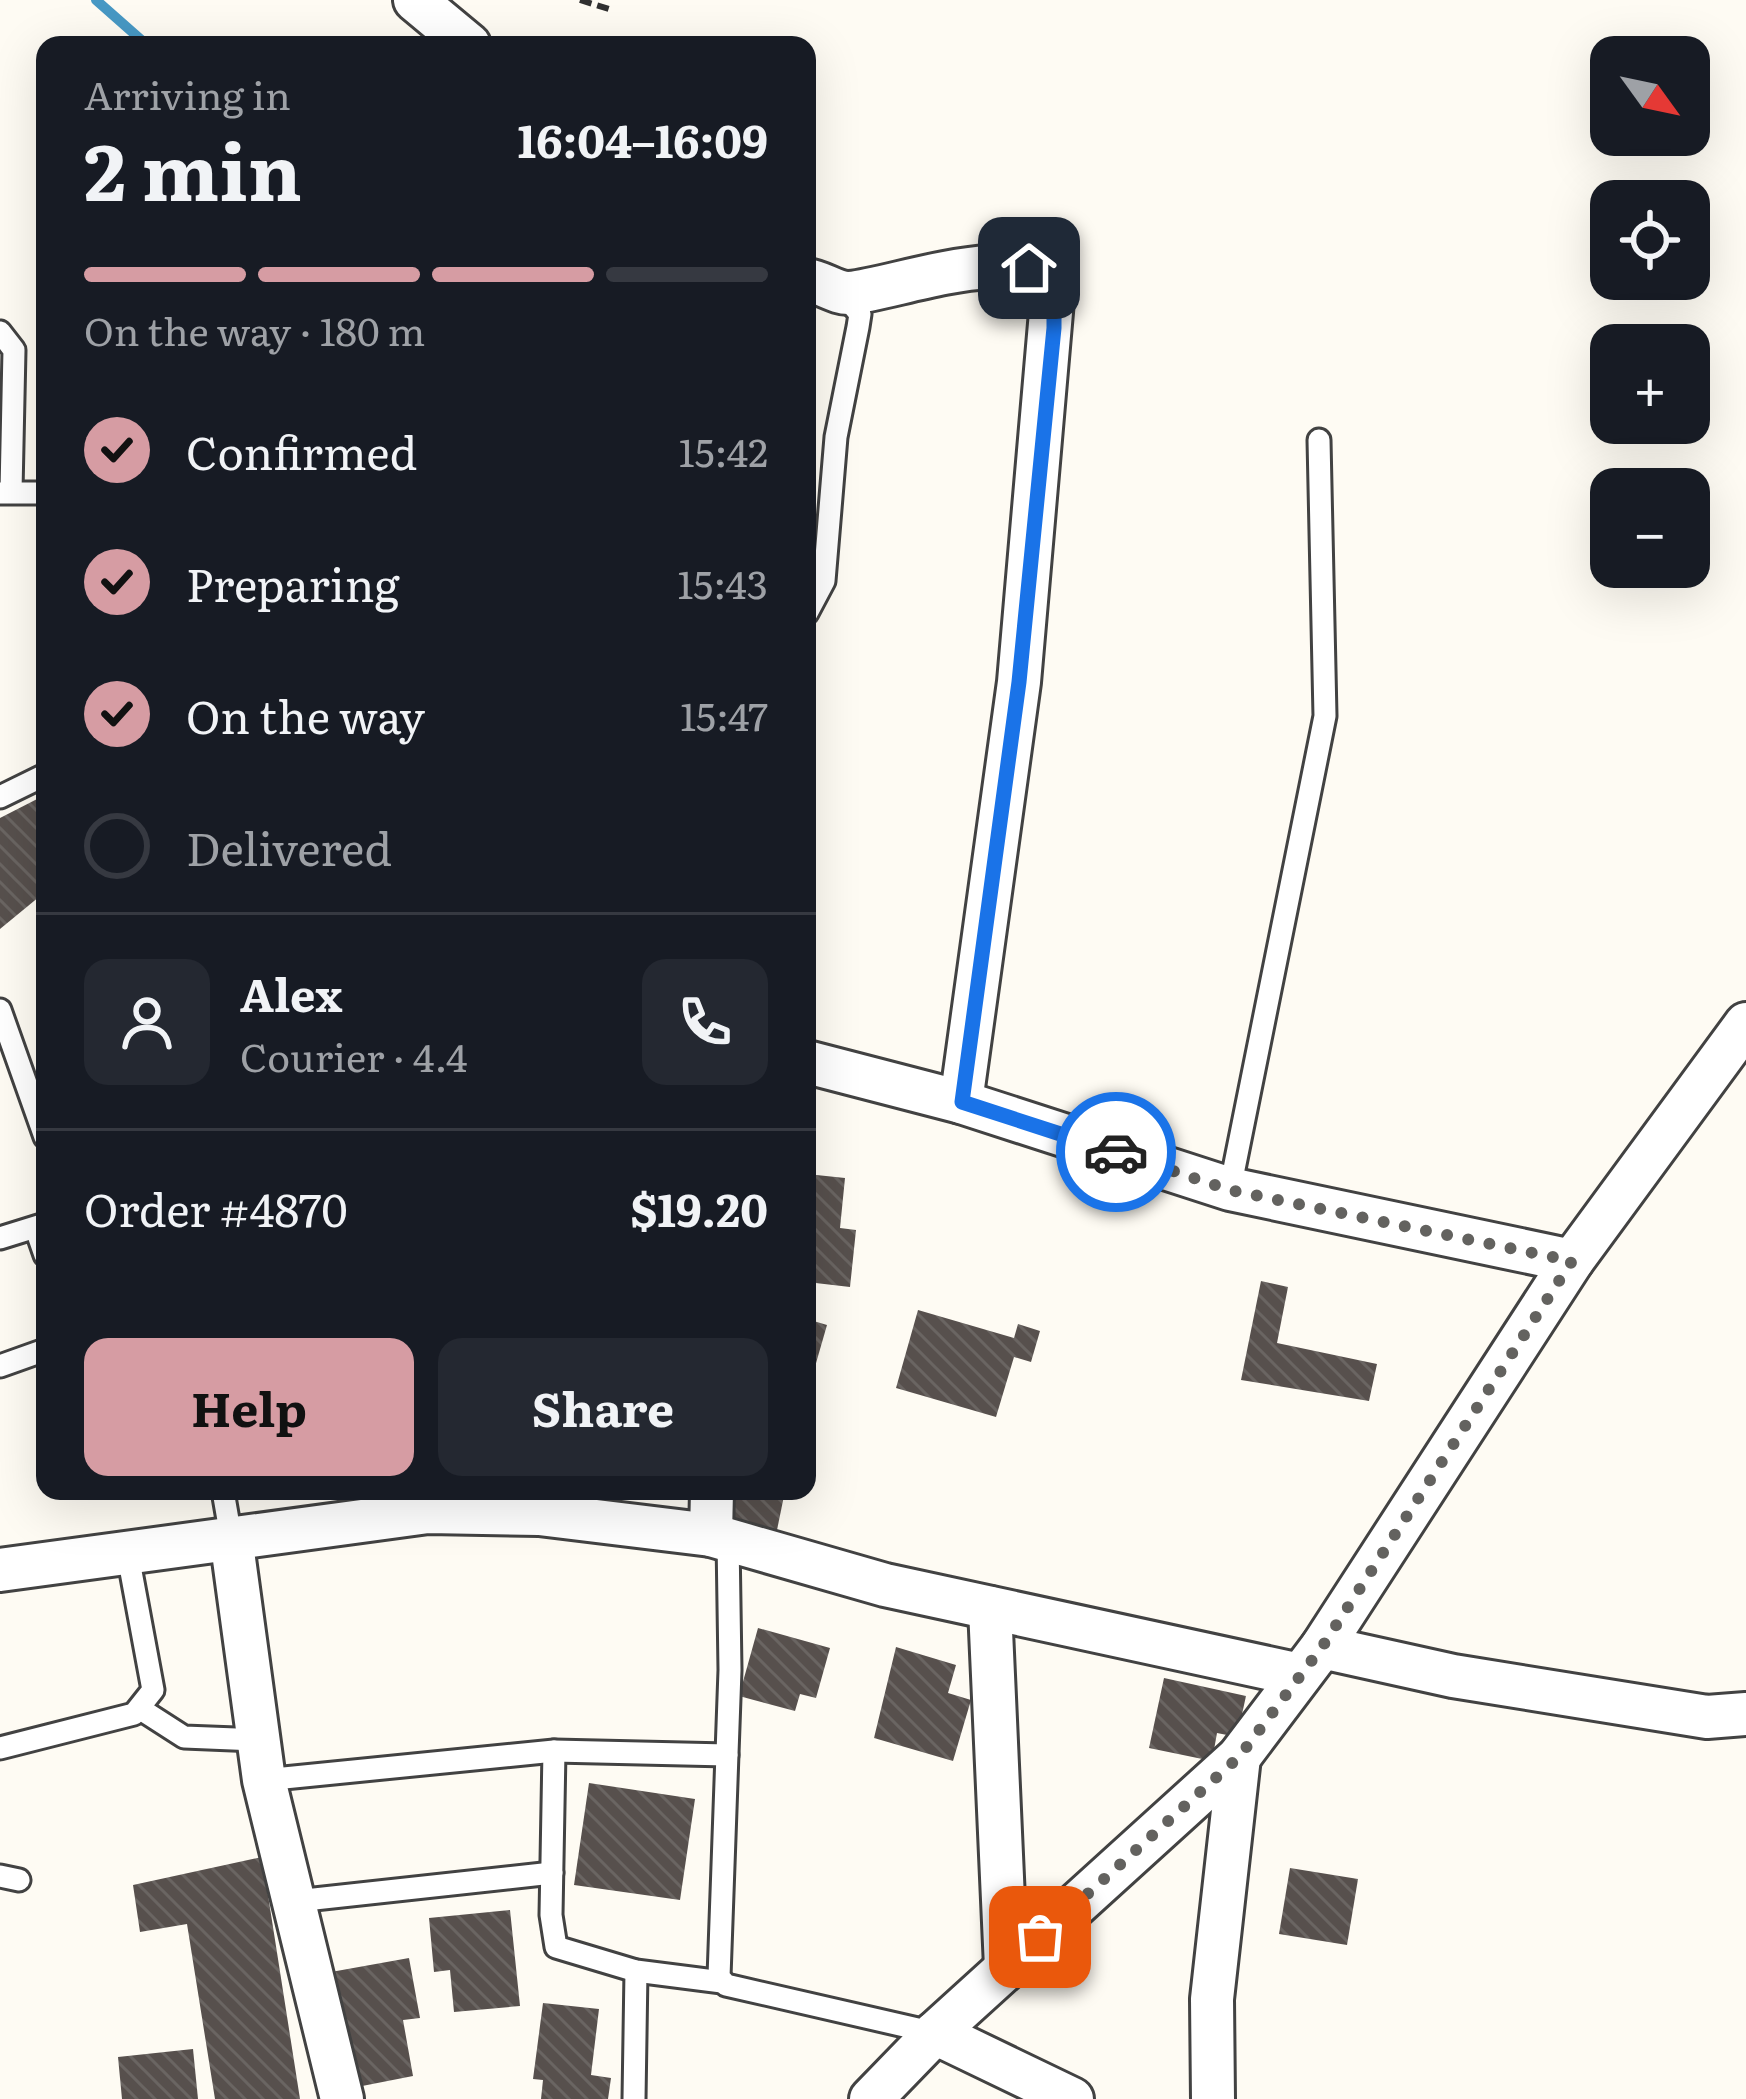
<!DOCTYPE html>
<html lang="en">
<head>
<meta charset="utf-8">
<style>
  :root { --surface:#171b24; --page:#242831; --text:#f1f3f6; --muted:#9ea1a6; --line:#363941; --accent:#d69ca3 }
  body { margin:0; font-family:Literata,serif; background:var(--page); color:var(--text); height:100vh; display:flex; flex-direction:column; font-size:45px; white-space:nowrap }
  * { box-sizing:border-box; margin:0 }
  p { font-size:39px; color:var(--muted) }
  .icon { flex:none; width:66px; height:66px; fill:none; stroke:currentColor; stroke-width:2; stroke-linecap:round; stroke-linejoin:round }
  .map { position:relative; flex:1; overflow:hidden }
  .panel { position:absolute; left:36px; top:36px; width:780px; height:1464px; display:flex; flex-direction:column; background:var(--surface); border-radius:24px; box-shadow:0 12px 48px #0002 }
  .panel>* { flex:none }
  .needle { width:78px; rotate:123deg }
  .fabs { position:absolute; left:1590px; top:36px; display:grid; gap:24px }
  .fabs a { display:grid; place-items:center; width:120px; height:120px; border-radius:24px; background:var(--surface); box-shadow:0 12px 48px #0002; font-size:60px }
  .pin { position:absolute; display:grid; place-items:center; width:102px; height:102px; color:#fff; margin:-51px; border-radius:24px; box-shadow:0 6px 18px #0006 }
  .courier { position:absolute; display:grid; place-items:center; width:120px; height:120px; margin:-60px; border:9px solid #1a73e8; border-radius:50%; background:#fff; color:#222; box-shadow:0 3px 15px #0007 }
  .headline em { font-style:normal; font-weight:700 }
  .headline div { display:flex; flex-direction:column-reverse }
  .headline { display:flex; align-items:center; justify-content:space-between; height:204px; padding:0 48px }
  h1 { font-size:78px; font-weight:700; line-height:90px }
  .bar { display:grid; grid-template-columns:repeat(4,1fr); gap:18px 12px; align-content:center; height:144px; padding:0 48px }
  .bar i { height:15px; border-radius:9px; background:var(--line) }
  .bar .on { background:var(--accent) }
  .bar p { grid-column:span 4 }
  .line { display:flex; align-items:center; gap:30px; padding:0 48px; border-top:3px solid var(--line) }
  .line div { flex:1 }
  .round { display:grid; place-items:center; flex:none; width:126px; height:126px; border-radius:24px; background:var(--page) }
  ol { padding:0 48px; list-style:none }
  li { display:flex; align-items:center; gap:36px; height:132px }
  li p { margin-inline-start:auto }
  li .icon { padding:12px; border-radius:50%; background:var(--accent); color:#111; stroke-width:4 }
  li:last-child { color:var(--muted) }
  li i { width:66px; height:66px; border:6px solid var(--line); border-radius:50% }
  .cta { display:flex; gap:24px; margin-top:auto; padding:24px 48px }
  .cta a { flex:1; height:138px; border-radius:24px; background:var(--accent); color:#111; font-size:48px; font-weight:700; line-height:138px; text-align:center }
  .cta a+a { background:var(--page); color:var(--text) }
  .map>svg:first-child { display:block }
  .lines { fill:none; stroke-linecap:round; stroke-linejoin:round }
  .stream { stroke:#4798c4; stroke-width:10 }
  .building { fill:url(#building-back-hatch) }
  .lane-casing { stroke:#424242; stroke-width:27 }
  .street-casing { stroke:#424242; stroke-width:48 }
  .path { stroke:#313131; stroke-width:6; stroke-dasharray:12 6; stroke-linecap:butt }
  .lane { stroke:#fff; stroke-width:21 }
  .street { stroke:#fff; stroke-width:42 }
  .done { stroke:#63625f; stroke-width:12; stroke-dasharray:0 21.6 }
  .route { stroke:#1a73e8; stroke-width:15 }
</style>
</head>
<body>
<div class="map">
<svg width="1746" height="2099" viewBox="0 0 1746 2099">
  <defs>
    <pattern id="building-back-hatch" width="6" height="6" patternUnits="userSpaceOnUse" patternTransform="scale(3)"><rect width="6" height="6" fill="#57504d"/><path d="M-1 5l2 2M0 0l6 6M5-1l2 2" fill="none" stroke="#6a6562"/></pattern>
  </defs>
  <rect width="100%" height="100%" fill="#fefbf3"/>
  <g class="lines">
    <path class="stream" d="M96 0 147 45"/>
  </g>
  <g class="building">
    <path d="M45 795V892L0 929V818Z"/>
    <path d="M807 1174 845 1178 840 1228 856 1230 850 1287 807 1282Z"/>
    <path d="M1261 1281 1288 1287 1277 1343 1377 1364 1369 1401 1241 1380Z"/>
    <path d="M918 1310 1014 1338 1018 1324 1040 1331 1031 1362 1014 1357 996 1417 896 1388Z"/>
    <path d="M807 1319 827 1325 808 1391H807Z"/>
    <path d="M721 1491H785L777 1530 715 1518Z"/>
    <path d="M758 1628 830 1648 816 1698 800 1694 795 1711 739 1696Z"/>
    <path d="M896 1647 956 1665 948 1693 971 1700 953 1761 874 1738Z"/>
    <path d="M1164 1678 1246 1696 1237 1737 1217 1733 1212 1761 1149 1748Z"/>
    <path d="M589 1783 695 1799 680 1900 574 1885Z"/>
    <path d="M262 1857 300 2099H215L187 1924 140 1932 133 1885Z"/>
    <path d="M1290 1868 1358 1879 1347 1945 1279 1934Z"/>
    <path d="M510 1910 520 2006 454 2012 450 1970 434 1972 429 1918Z"/>
    <path d="M409 1958 420 2018 403 2020 413 2076 352 2088 331 1972Z"/>
    <path d="M543 2003 599 2009 591 2075 611 2078 608 2099H541L543 2080 533 2079Z"/>
    <path d="M193 2049 198 2099H122L118 2057Z"/>
  </g>
  <g class="lines">
    <defs>
      <g id="lane">
        <path d="M0 332 14 350 11 491"/>
        <path d="M1 493H45"/>
        <path d="M807 613 824 581 836 437 858 327 860 314 844 295"/>
        <path d="M0 797 45 775"/>
        <path d="M0 1010 45 1137"/>
        <path d="M1230 1189 1325 716 1319 440"/>
        <path d="M36 1229 45 1255"/>
        <path d="M0 1238 45 1224"/>
        <path d="M0 1366 45 1350"/>
        <path d="M223 1491 231 1537"/>
        <path d="M728 1540 730 1670 719 1977 726 1985 935 2033"/>
        <path d="M142 1710 184 1737 259 1740"/>
        <path d="M0 1748 134 1714 153 1690 127 1550"/>
        <path d="M554 1751 551 1915 556 1947 636 1971 722 1982"/>
        <path d="M264 1780 554 1751 727 1755"/>
        <path d="M0 1876 19 1880"/>
        <path d="M296 1901 552 1873"/>
        <path d="M634 2099 636 1971"/>
      </g>
      <g id="street">
        <path d="M415 0 469 45"/>
        <path d="M807 280C822 282 837 294 850 293 899 288 1024 239 1053 289L1019 682 961 1102"/>
        <path d="M807 1062 961 1102 1230 1189 1572 1261"/>
        <path d="M711 1535 712 1491"/>
        <path d="M231 1537 264 1780 342 2099"/>
        <path d="M0 1570 428 1512 539 1514 711 1535 885 1585 1300 1675"/>
        <path d="M990 1608 1006 1967"/>
        <path d="M1322 1647 1453 1676 1707 1717 1746 1714"/>
        <path d="M935 2033 1072 2099"/>
        <path d="M871 2099 935 2033 1239 1757 1322 1647 1572 1261 1746 1024"/>
        <path d="M1213 2099 1212 1999 1239 1757"/>
      </g>
    </defs>
    <use href="#lane" class="lane-casing"/>
    <use href="#street" class="street-casing"/>
    <path class="path" d="M580 0 612 10"/>
    <use href="#lane" class="lane"/>
    <use href="#street" class="street"/>
  </g>
  <g class="lines">
    <path class="done" d="M1040 1937 1239 1757 1322 1647 1572 1261 1230 1190 1116 1152"/>
    <path class="route" d="M1029 268 1054 289V328L1019 682 962 1102 1116 1152"/>
  </g>
</svg>
<div class="fabs">
<a><svg class="needle" viewBox="-14 -14 28 28"><path d="M0-13l5 13h-10z" fill="#e53935"/><path d="M0 13l5-13h-10z" fill="#9ea1a6"/></svg></a>
<a><svg class="icon" aria-label="locate" viewBox="0 0 24 24"><circle cx="12" cy="12" r="6"/><path d="M12 2v4M12 18v4M2 12h4M18 12h4"/></svg></a>
<a>+</a>
<a>−</a>
</div>
<div class="pin" style="left:1040px;top:1937px;background:#ea580c"><svg class="icon" aria-label="bag" viewBox="0 0 24 24"><path d="M5 8h14l-1 12H6zM9 8a3 3 0 0 1 6 0"/></svg></div>
<div class="pin" style="left:1029px;top:268px;background:#1f2937"><svg class="icon" aria-label="home" viewBox="0 0 24 24"><path d="M3 11l9-7 9 7M6 9v11h12V9"/></svg></div>
<div class="courier" style="left:1116px;top:1152px"><svg class="icon" aria-label="car" viewBox="0 0 24 24"><path d="M5 17H2v-5l4-1 3-4h7l3 4 3 1v5h-3M9 17h6M6 11h13"/><circle cx="7" cy="17" r="2"/><circle cx="17" cy="17" r="2"/></svg></div>
<section class="panel">
<div class="headline"><div><h1>2 min</h1><p>Arriving in</p></div><em>16:04–16:09</em></div>
<div class="bar"><i class="on"></i><i class="on"></i><i class="on"></i><i></i><p>On the way · 180 m</p></div>
<ol>
<li><svg class="icon" aria-label="check" viewBox="0 0 24 24"><path d="M5 12l5 5 9-10"/></svg>Confirmed<p>15:42</p></li>
<li><svg class="icon" aria-label="check" viewBox="0 0 24 24"><path d="M5 12l5 5 9-10"/></svg>Preparing<p>15:43</p></li>
<li><svg class="icon" aria-label="check" viewBox="0 0 24 24"><path d="M5 12l5 5 9-10"/></svg>On the way<p>15:47</p></li>
<li><i></i>Delivered</li>
</ol>
<div class="line" style="height:216px"><a class="round"><svg class="icon" aria-label="person" viewBox="0 0 24 24"><circle cx="12" cy="8" r="4"/><path d="M4 21q1-7 8-7t8 7"/></svg></a><div><b>Alex</b><p>Courier · 4.4</p></div><a class="round"><svg class="icon" aria-label="phone" viewBox="0 0 24 24"><path d="M5 4h4l2 5-3 2q2 4 5 5l2-3 5 2v4C11 20 4 13 5 4z"/></svg></a></div>
<div class="line" style="height:156px"><div>Order #4870</div><b>$19.20</b></div>
<div class="cta"><a>Help</a><a>Share</a></div>
</section>
</div>
</body>
</html>
